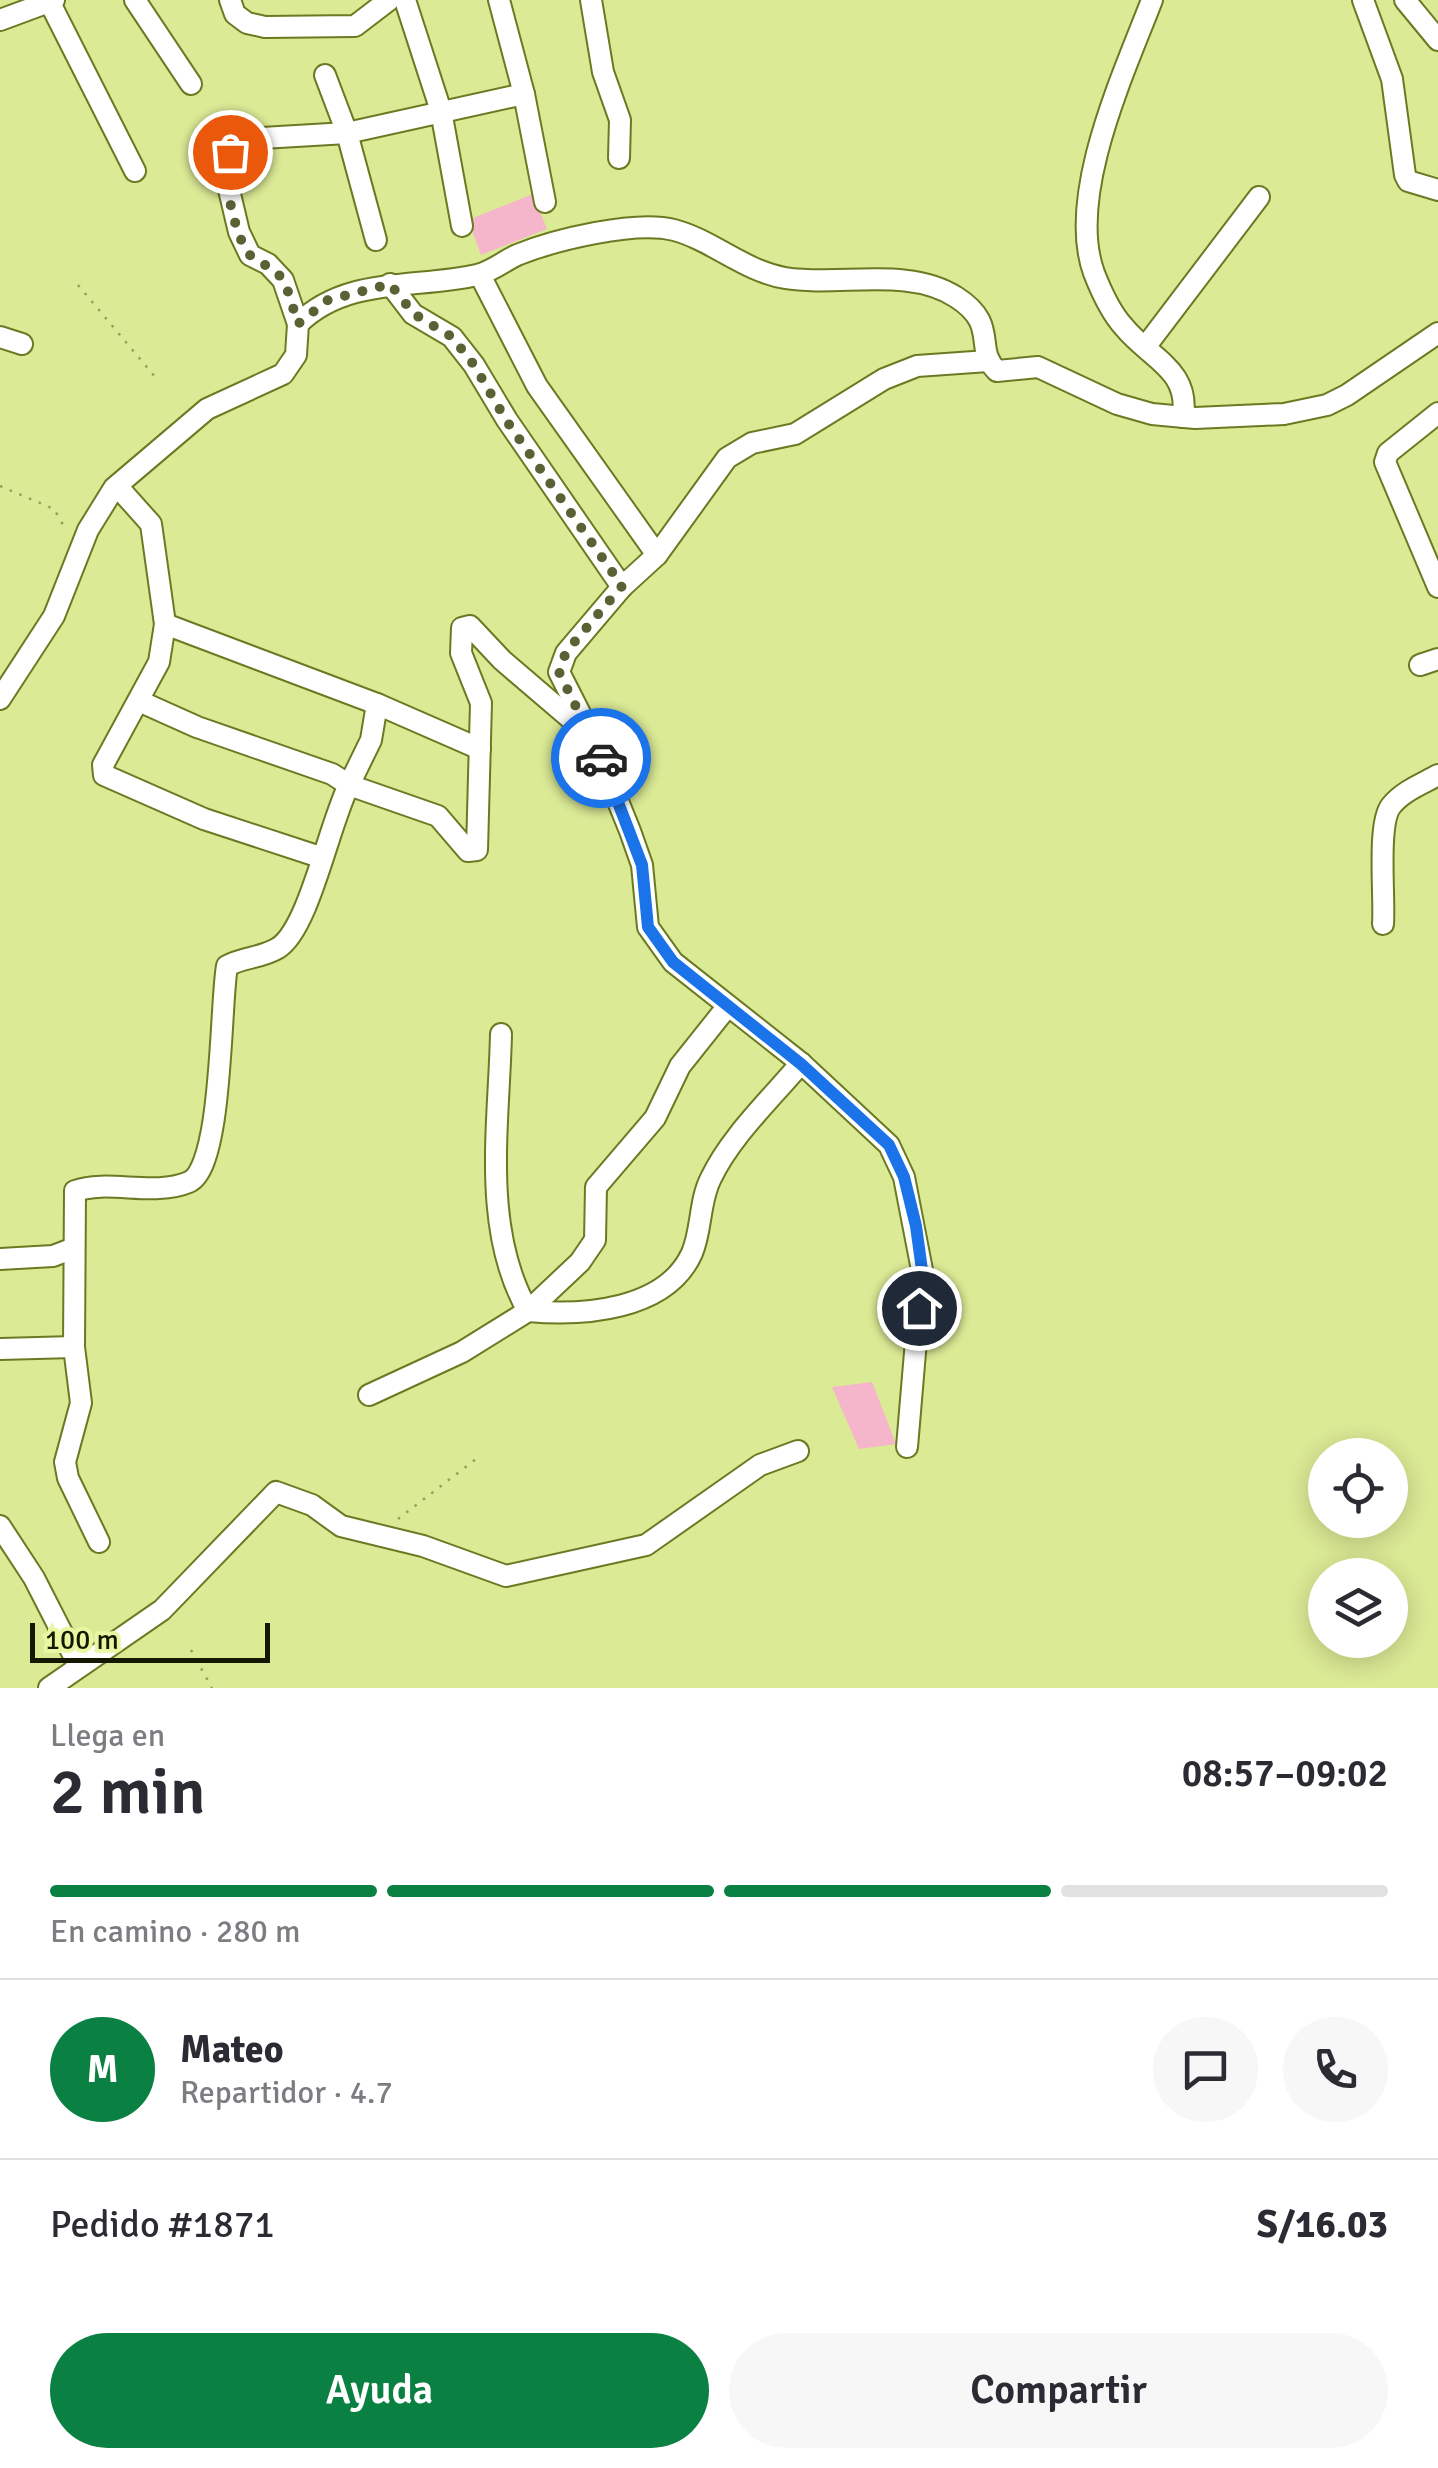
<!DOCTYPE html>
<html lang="es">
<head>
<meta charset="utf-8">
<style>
  :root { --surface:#fff; --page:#f7f7f7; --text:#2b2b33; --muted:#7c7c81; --line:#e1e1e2; --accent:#0b8043 }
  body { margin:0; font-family:Signika,sans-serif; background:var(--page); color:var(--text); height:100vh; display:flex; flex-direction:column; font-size:38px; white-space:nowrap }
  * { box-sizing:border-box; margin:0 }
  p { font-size:32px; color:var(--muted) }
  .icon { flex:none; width:55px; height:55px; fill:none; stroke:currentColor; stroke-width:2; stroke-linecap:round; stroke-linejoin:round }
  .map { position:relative; height:1688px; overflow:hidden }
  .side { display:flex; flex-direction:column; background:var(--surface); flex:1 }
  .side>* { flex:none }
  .tools { position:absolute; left:1308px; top:1438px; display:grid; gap:20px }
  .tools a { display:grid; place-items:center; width:100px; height:100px; border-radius:50%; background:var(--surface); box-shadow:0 5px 25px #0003; font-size:50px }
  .scale { position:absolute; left:30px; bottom:25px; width:240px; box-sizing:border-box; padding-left:10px; border:5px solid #141801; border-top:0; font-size:28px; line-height:35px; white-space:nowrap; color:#141801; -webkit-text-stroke:8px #e8f8a2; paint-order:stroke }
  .pin { position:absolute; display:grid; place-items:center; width:85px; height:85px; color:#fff; margin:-42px; border:5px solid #fff; border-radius:50%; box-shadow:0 2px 10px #0007 }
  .courier { position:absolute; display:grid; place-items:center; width:100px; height:100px; margin:-50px; border:8px solid #1a73e8; border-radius:50%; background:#fff; color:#222; box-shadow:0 2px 12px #0007 }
  .headline em { font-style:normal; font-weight:600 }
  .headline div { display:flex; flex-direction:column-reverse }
  .headline { display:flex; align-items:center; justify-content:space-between; height:170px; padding:0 50px }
  h1 { font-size:65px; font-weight:600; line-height:75px }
  .bar { display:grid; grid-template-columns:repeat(4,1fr); gap:15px 10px; align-content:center; height:120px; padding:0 50px }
  .bar i { height:12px; border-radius:8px; background:var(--line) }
  .bar .selected { background:var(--accent) }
  .bar p { grid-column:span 4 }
  .line { display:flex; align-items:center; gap:25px; padding:0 50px; border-top:2px solid var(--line) }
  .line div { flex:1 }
  .round { display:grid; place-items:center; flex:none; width:105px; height:105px; border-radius:52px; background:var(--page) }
  .action { display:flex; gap:20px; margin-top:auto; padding:20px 50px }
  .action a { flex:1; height:115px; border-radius:60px; background:var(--accent); color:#fff; font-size:40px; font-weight:600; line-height:115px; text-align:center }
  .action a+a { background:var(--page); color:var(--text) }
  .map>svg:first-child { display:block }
  .green { fill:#f5b5ca }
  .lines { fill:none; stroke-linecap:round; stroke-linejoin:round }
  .street-casing { stroke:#6c7922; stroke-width:24 }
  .path { stroke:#949f60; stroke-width:2.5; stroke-dasharray:2.5 8; stroke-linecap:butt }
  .street { stroke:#fff; stroke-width:20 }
  .done { stroke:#5a6235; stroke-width:10; stroke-dasharray:0 18 }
  .route { stroke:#1a73e8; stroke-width:12 }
</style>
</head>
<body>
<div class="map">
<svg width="1438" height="1688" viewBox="0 0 1438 1688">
  <rect width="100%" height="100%" fill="#dbea95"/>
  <g class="green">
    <path d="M533 194 547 229 481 255 468 220Z"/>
    <path d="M872 1382 896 1444 859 1449 832 1387Z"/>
  </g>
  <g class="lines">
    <defs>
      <g id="street">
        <path d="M135 0 191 84"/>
        <path d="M230 0 235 14 247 23 265 27 355 26 389 0"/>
        <path d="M405 0 441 111 462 226"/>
        <path d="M499 0 524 94 545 202"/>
        <path d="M591 0 603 72 620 120 619 158"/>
        <path d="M1152 0C1124 73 1066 196 1094 273 1101 291 1111 313 1124 327 1150 359 1190 369 1183 417"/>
        <path d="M1363 0 1392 79 1405 175 1408 181 1438 190"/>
        <path d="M1405 0 1438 40"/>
        <path d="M50 3 135 171"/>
        <path d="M0 20 54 0"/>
        <path d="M325 75 347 133 376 240"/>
        <path d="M480 275 537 386 657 555"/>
        <path d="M390 284 413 314 452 337 474 365 507 420 622 587"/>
        <path d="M298 324 283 280 268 264 250 255 239 232 226 177 224 161 229 152 262 138 347 133 524 94"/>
        <path d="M0 337 22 344"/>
        <path d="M1146 346 1259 197"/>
        <path d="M1438 413 1388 453 1385 462 1438 587"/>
        <path d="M117 486 151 524 165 624 159 662 103 765 104 775 204 819 320 857"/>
        <path d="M165 624 377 704 480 749"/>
        <path d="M1420 665 1438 659"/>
        <path d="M0 699 54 616 88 530 114 488 207 409 283 374 296 355 298 324C346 276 416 289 477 275 491 272 504 261 517 255 554 240 635 220 674 230 712 240 744 271 785 278 839 287 908 266 956 297 1000 325 973 348 997 371L1038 367 1117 404 1152 414 1195 418 1284 414 1327 405 1347 395 1438 333"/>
        <path d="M139 701 197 727 332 774 349 785 371 740 377 704"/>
        <path d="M1383 924C1385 897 1377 824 1391 806 1403 791 1422 784 1438 775"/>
        <path d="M501 1034C499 1125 481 1229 528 1311 582 1316 666 1311 692 1253 702 1230 699 1201 711 1178 731 1136 771 1099 801 1063"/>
        <path d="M0 1259 53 1256 74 1248"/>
        <path d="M0 1349 74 1347"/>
        <path d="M369 1395 462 1352 528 1311 580 1262 595 1240 596 1187 655 1118 680 1066 727 1007"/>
        <path d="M907 1447 922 1270 904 1177 889 1145 801 1063 673 962 648 927 642 865 630 831 592 737 559 672 566 653 622 587 657 555 727 458 752 443 795 434 884 379 917 366 988 361"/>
        <path d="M0 1526 34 1578 79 1666"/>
        <path d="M99 1542 68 1478 65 1462 81 1403 74 1347 75 1191C109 1179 153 1197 189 1182 223 1167 220 1003 227 966 243 957 262 958 278 948 309 929 329 824 349 785L438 816 468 851 477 850 481 703 461 653 462 628 470 626 502 660 592 737"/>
        <path d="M49 1688 162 1610 276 1492 312 1505 341 1526 423 1546 506 1576 646 1545 760 1465 798 1451"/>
      </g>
    </defs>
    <use href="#street" class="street-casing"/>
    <g class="path">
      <path d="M78 285 156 378"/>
      <path d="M0 486 54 509 66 530"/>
      <path d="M398 1519 476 1459"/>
      <path d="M191 1650 212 1688"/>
    </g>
    <use href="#street" class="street"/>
  </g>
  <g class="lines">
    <path class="done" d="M230 152C219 168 236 243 251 256 262 265 274 267 282 279 290 292 293 310 298 324L328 300 390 284 414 314 452 337 474 365 506 420 622 586 566 652 559 672 601 758"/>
    <path class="route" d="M601 758 642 865 648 927 673 962 801 1064 889 1145 904 1177 916 1226 922 1270 919 1308"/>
  </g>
</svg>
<div class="tools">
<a><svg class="icon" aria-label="locate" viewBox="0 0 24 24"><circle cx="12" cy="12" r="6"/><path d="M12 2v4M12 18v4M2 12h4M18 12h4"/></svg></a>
<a><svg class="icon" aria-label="layers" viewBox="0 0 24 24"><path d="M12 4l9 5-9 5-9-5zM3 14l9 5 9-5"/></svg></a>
</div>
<div class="scale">100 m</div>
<div class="pin" style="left:230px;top:152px;background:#ea580c"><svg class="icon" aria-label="bag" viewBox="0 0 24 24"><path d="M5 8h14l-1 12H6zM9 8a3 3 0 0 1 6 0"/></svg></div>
<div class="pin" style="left:919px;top:1308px;background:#1f2937"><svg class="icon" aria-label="home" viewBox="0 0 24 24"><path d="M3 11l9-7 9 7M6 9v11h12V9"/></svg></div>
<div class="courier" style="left:601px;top:758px"><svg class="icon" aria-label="car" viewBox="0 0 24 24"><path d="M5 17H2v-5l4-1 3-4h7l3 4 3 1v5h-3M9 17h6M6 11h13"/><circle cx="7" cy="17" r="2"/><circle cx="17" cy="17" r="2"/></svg></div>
</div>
<section class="side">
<div class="headline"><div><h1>2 min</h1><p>Llega en</p></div><em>08:57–09:02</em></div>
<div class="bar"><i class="selected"></i><i class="selected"></i><i class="selected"></i><i></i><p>En camino · 280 m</p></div>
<div class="line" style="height:180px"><b class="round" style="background:var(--accent);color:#fff">M</b><div><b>Mateo</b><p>Repartidor · 4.7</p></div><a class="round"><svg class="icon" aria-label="chat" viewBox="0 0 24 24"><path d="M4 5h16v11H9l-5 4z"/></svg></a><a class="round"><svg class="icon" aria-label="phone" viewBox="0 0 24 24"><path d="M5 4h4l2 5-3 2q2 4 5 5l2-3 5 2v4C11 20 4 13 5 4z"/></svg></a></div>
<div class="line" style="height:130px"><div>Pedido #1871</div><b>S/16.03</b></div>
<div class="action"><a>Ayuda</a><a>Compartir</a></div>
</section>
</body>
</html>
